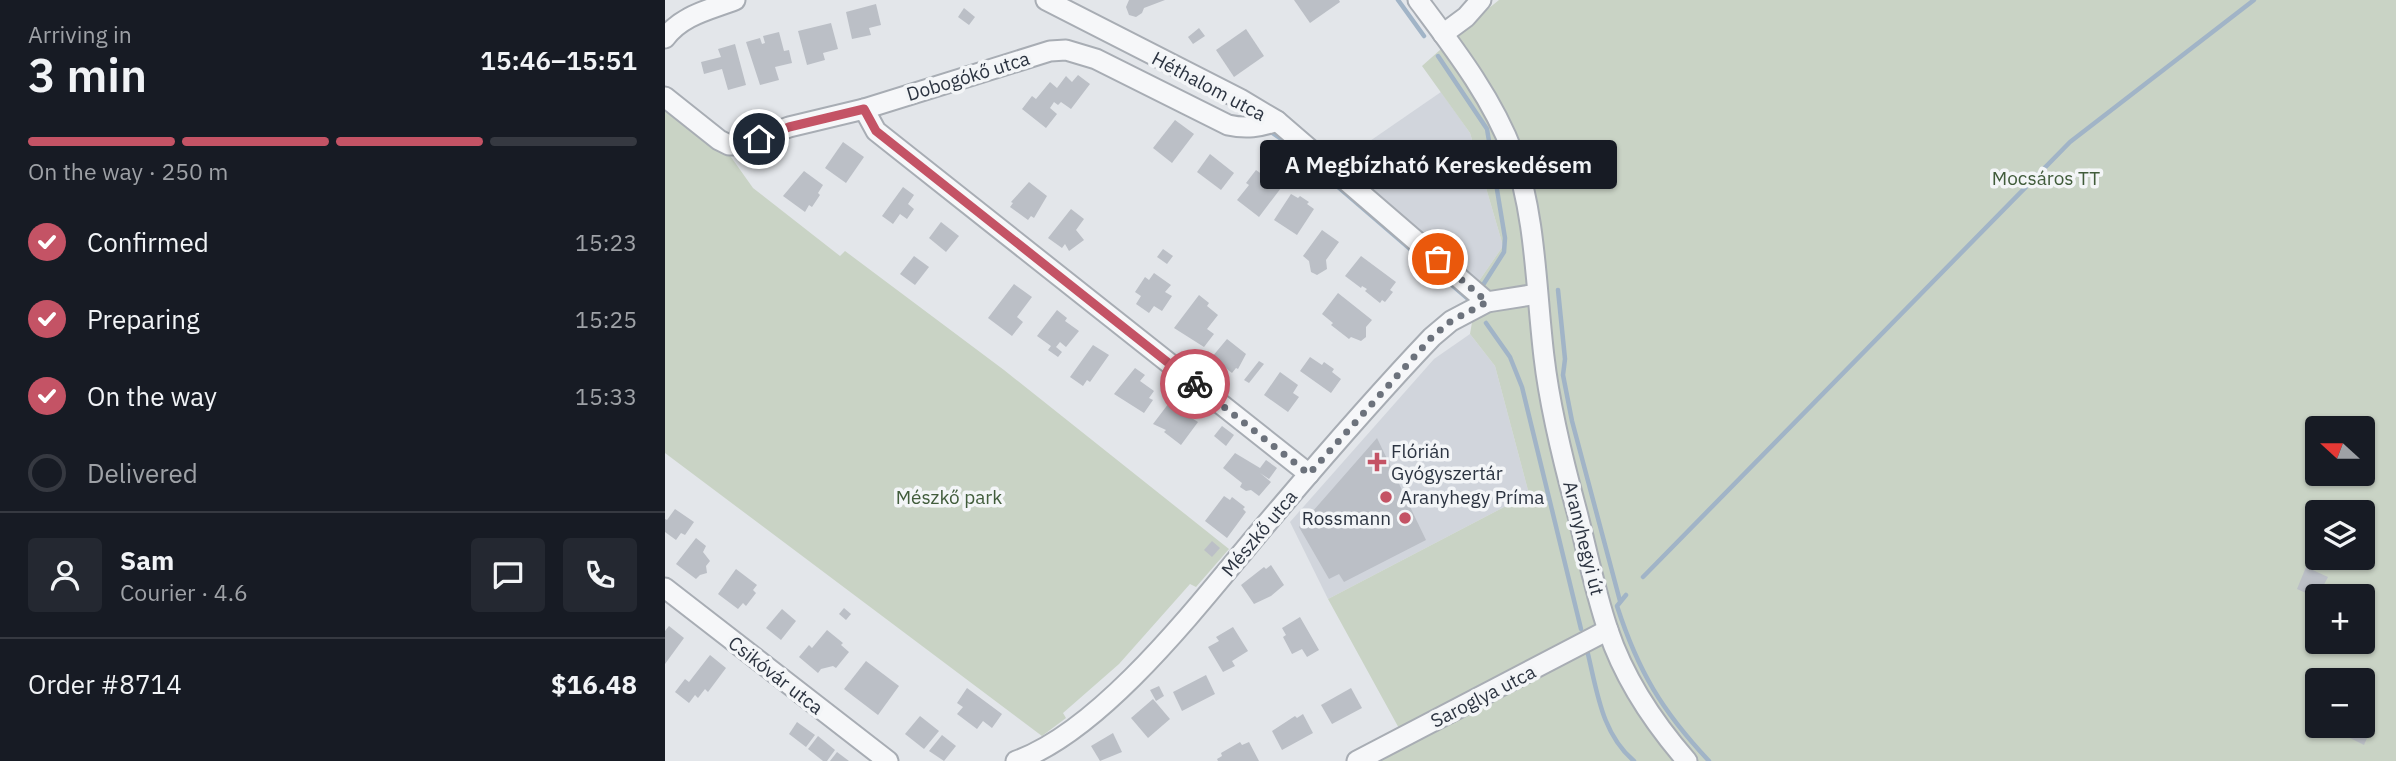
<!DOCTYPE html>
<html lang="en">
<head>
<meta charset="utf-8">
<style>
  :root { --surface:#171b24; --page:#242831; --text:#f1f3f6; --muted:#9ea1a6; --line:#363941; --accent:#c45365 }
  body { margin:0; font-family:"IBM Plex Sans",sans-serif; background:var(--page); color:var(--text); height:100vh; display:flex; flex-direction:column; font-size:26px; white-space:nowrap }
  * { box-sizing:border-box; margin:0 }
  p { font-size:23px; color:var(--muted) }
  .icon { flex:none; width:38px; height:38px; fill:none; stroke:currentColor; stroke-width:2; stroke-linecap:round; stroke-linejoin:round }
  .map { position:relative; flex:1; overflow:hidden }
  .panel { display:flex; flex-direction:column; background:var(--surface); width:665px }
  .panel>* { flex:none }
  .needle { width:46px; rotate:291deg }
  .buttons { position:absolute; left:1640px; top:416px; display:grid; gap:14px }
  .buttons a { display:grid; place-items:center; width:70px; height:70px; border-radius:7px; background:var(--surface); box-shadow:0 2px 5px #0004; font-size:35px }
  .pin { position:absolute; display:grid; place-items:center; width:60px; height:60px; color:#fff; margin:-30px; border:4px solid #fff; border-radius:50%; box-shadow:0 2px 7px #0007 }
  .courier { position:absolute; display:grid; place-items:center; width:70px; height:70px; margin:-35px; border:5px solid #c45365; border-radius:50%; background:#fff; color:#222; box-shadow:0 2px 9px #0007 }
  .bubble { position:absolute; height:49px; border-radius:7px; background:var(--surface); box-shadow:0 2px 5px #0004; font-size:23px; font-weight:600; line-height:49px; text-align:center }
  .overview em { font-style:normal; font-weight:600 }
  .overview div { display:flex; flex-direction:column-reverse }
  .overview { display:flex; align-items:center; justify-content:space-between; height:119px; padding:0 28px }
  h1 { font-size:46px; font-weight:600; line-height:52px }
  .bar { display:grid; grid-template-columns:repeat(4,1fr); gap:10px 7px; align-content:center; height:84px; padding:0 28px }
  .bar i { height:9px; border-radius:5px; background:var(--line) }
  .bar .current { background:var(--accent) }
  .bar p { grid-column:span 4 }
  .line { display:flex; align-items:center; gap:18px; padding:0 28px; border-top:2px solid var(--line) }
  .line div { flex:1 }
  .round { display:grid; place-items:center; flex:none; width:74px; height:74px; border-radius:7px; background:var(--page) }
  ol { padding:0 28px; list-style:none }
  li { display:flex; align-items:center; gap:21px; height:77px }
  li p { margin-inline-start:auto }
  li .icon { padding:7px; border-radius:50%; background:var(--accent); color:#fff; stroke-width:4 }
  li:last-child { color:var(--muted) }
  li i { width:38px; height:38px; border:4px solid var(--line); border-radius:50% }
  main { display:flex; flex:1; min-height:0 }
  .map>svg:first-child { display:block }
  .built { fill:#d1d5dc }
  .green { fill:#c9d3c5; fill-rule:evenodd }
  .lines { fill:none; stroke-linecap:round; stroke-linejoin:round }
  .stream { stroke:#a1b4c7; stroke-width:4.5 }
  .building { fill:#bbbfc6 }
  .minor-casing { stroke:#a8adb4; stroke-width:23 }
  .minor { stroke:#f6f7f9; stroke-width:19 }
  .done { stroke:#6c727c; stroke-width:7; stroke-dasharray:0 12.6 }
  .route { stroke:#c45365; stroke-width:9 }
  .poi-dot { fill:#c45365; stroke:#f3f5f7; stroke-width:2.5 }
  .labels { text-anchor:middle; stroke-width:7; stroke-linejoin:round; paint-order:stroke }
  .street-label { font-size:19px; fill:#2c3441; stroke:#f3f5f7 }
  .park-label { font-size:19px; fill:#415c3b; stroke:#f3f5f7 }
  .poi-label { font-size:19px; fill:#2c3441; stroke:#f3f5f7; text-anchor:start }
</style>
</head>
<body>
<main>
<section class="panel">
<div class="overview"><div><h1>3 min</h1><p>Arriving in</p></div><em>15:46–15:51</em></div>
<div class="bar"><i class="current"></i><i class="current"></i><i class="current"></i><i></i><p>On the way · 250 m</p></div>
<ol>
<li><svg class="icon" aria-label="check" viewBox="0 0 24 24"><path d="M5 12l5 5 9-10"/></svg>Confirmed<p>15:23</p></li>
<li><svg class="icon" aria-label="check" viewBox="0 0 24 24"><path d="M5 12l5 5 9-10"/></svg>Preparing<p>15:25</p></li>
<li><svg class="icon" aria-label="check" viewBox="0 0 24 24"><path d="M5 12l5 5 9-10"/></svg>On the way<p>15:33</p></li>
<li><i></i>Delivered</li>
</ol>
<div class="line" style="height:126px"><a class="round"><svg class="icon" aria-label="person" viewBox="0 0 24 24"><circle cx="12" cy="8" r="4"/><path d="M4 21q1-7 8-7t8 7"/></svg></a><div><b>Sam</b><p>Courier · 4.6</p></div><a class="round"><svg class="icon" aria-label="chat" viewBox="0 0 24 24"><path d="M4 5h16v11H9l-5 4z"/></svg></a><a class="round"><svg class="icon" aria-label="phone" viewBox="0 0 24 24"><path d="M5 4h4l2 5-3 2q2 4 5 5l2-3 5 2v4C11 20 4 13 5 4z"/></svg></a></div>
<div class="line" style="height:91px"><div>Order #8714</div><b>$16.48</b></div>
</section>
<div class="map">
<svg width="1731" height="761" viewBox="0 0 1731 761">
  <rect width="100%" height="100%" fill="#e3e6ea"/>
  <g class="built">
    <path d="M776 92 805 133 838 246 814 281 673 163Z"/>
    <path d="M805 334 830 366 864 494 663 599 625 522 769 359Z"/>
  </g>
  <g class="green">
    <path d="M834 0H1731V761H707L741 741 663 599 864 494 830 366 805 334 814 281 838 246 805 133 757 66 803 25ZM1652 429H1698V474H1652ZM1652 513H1698V558H1652ZM1652 597H1698V642H1652ZM1652 681H1698V726H1652Z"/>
    <path d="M0 97 54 140 88 188 175 256 180 251 339 370 564 549 531 587 525 584 454 664 398 713 401 718 377 736 0 453Z"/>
  </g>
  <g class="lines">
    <g class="stream">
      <path d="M733 0 759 36"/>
      <path d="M773 56 822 129 840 238 839 252 818 285"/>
      <path d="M606 132 622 143 802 298"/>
      <path d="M893 290 900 359 898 375 907 421 955 601"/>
      <path d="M821 323 845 357 857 387 916 629"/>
      <path d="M978 577 1405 142 1589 0"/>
      <path d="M961 595 952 606C973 671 997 711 1044 761"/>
      <path d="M922 650C932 690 936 733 969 761"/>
    </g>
  </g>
  <g class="building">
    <path d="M464 0H500L479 8 477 13 471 17 464 15 461 7Z"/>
    <path d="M629 0H674L675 2 645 23Z"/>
    <path d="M211 4 216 25 204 28 206 35 187 39 181 12Z"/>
    <path d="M299 8 310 17 304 25 293 17Z"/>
    <path d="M166 23 173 49 158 53 160 60 142 65 133 31Z"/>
    <path d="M534 28 540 36 528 44 523 37Z"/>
    <path d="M581 29 599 56 569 77 551 50Z"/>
    <path d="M114 32 119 51 124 50 127 63 110 67 114 80 95 85 81 42 95 38 97 44 100 43 98 36Z"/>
    <path d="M70 44 81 85 63 90 57 69 39 74 36 62 56 57 53 49Z"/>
    <path d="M413 75 425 84 406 109 396 102 393 105 389 102 385 108 392 114 381 128 357 109 367 96 371 99 385 82 392 88 401 76 407 82Z"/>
    <path d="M510 120 529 134 507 163 488 148Z"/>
    <path d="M178 142 199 157 181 183 160 168Z"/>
    <path d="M545 154 569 173 556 190 532 172Z"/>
    <path d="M591 170 616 188 594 217 572 200 584 185 581 183Z"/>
    <path d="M139 171 158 185 153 193 155 195 147 207 144 205 140 212 118 196Z"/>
    <path d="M364 182 382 196 369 218 366 216 363 220 345 207 348 203 346 202Z"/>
    <path d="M238 187 249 195 243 204 249 209 242 219 235 214 228 224 217 216Z"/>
    <path d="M626 194 633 198 635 196 644 202 642 204 649 209 632 235 609 220Z"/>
    <path d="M406 209 419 219 411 230 419 240 404 251 400 244 397 248 383 238Z"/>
    <path d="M276 222 294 236 281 252 264 238Z"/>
    <path d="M657 230 674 242 661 260 662 269 652 275 646 272 644 261 638 256Z"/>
    <path d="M498 249 508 256 502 264 492 257Z"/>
    <path d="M249 256 264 267 250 285 235 274Z"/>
    <path d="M696 256 731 282 725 290 728 292 720 302 717 300 715 303 700 291 702 289 697 286 696 288 680 276Z"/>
    <path d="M489 273 506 285 500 292 507 296 497 311 489 306 484 313 471 304 476 296 470 292 480 277 484 280Z"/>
    <path d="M349 284 367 297 352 317 358 322 347 336 323 318Z"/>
    <path d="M673 293 707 320 701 327V337L696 341 686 337 684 339 666 325 668 323 657 314Z"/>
    <path d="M534 295 544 303 542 306 553 315 542 329 549 334 539 347 509 328Z"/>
    <path d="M392 310 402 318 400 321 414 331 401 347 395 342 391 347 397 352 393 357 383 350 386 346 372 336Z"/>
    <path d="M562 339 581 354 573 369 571 368 567 373 547 357Z"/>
    <path d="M428 345 444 355 425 382 422 380 418 386 405 377Z"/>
    <path d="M645 357 657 365 659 362 669 369 667 372 676 379 666 393 635 371Z"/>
    <path d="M594 361 599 364 584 383 579 380Z"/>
    <path d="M470 368 480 375 475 381 489 391 484 398 488 400 479 413 449 394Z"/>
    <path d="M615 372 633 385 628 393 634 397 623 412 599 395Z"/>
    <path d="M507 399 528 413 525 417 533 422 516 445 499 432 501 430 488 424Z"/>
    <path d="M557 426 569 435 561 446 549 436Z"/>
    <path d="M712 438 761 540 679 582 674 574 664 579 634 527Z"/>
    <path d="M570 453 595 468 601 460 612 468 604 479 595 473 606 482 594 496 586 490 581 491 575 487 577 483 558 468Z"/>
    <path d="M559 496 565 500 567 497 580 507 578 509 581 512 562 538 540 521Z"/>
    <path d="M10 509 29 522 20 535 16 533 11 540 0 532V519L2 520Z"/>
    <path d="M31 538 41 546 38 552 45 561 41 566 42 573 35 575 31 579 11 564Z"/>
    <path d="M547 541 555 548 547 557 539 550Z"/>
    <path d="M606 565 619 585 606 596 589 604 576 585 599 567 601 569Z"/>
    <path d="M1641 567 1663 577 1652 598 1632 589Z"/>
    <path d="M71 569 92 585 88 590 91 593 81 606 78 603 73 609 53 594Z"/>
    <path d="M179 608 186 614 181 620 174 614Z"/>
    <path d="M117 609 131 621 116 640 101 628Z"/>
    <path d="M635 617 654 650 642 657 637 649 627 654 618 637 621 635 617 628Z"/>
    <path d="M4 626 19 638 0 664V631Z"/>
    <path d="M568 627 583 651 567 661 570 666 558 672 543 647 554 641 551 637Z"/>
    <path d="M162 630 178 643 176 645 184 652 171 668 168 666 156 669 153 673 134 657 144 645 147 648Z"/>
    <path d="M45 655 61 668 43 692 40 689 33 698 30 695 24 703 10 692 20 679 24 682Z"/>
    <path d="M201 661 234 686 213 715 179 689Z"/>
    <path d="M541 675 550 694 517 711 508 692Z"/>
    <path d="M494 686 499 696 491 701 485 690Z"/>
    <path d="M302 688 337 714 327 728 318 721 312 729 292 714 298 707 292 703Z"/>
    <path d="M686 688 697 708 667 724 656 705Z"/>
    <path d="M488 699 505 719 483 738 466 718Z"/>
    <path d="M638 714 648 733 617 750 607 731 630 716 632 718Z"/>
    <path d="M255 716 274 731 259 749 240 734Z"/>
    <path d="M132 722 150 735 141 747 124 734Z"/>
    <path d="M1698 725 1706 729 1699 745 1681 736 1685 726Z"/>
    <path d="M448 733 457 752 435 761 426 746Z"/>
    <path d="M277 735 291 746 279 761 264 751Z"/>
    <path d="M153 736 170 750 162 761H158L143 749Z"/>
    <path d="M575 742 577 745 584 742 594 761H553L552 759 557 756 556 753Z"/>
    <path d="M172 752 184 761H165Z"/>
  </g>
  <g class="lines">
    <defs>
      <g id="minor">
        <path d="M381 0 575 99 612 121 822 302"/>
        <path d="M753 0C788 47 827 97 848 153 871 215 871 291 879 357 885 409 898 461 912 512 922 551 930 592 943 630 959 678 989 723 1022 761"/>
        <path d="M778 34 801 17 816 0"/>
        <path d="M0 38C17 15 44 10 70 0"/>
        <path d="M0 97 54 140 64 145H76L124 127 199 109 385 51 401 50 431 59 563 125C581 129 595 127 612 121"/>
        <path d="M199 109 211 131 644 474"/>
        <path d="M0 588 223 761"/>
        <path d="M351 761C439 730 537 600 597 529 652 464 708 399 767 337L786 321 822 302 872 294"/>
        <path d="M692 761 943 630"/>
      </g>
    </defs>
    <use href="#minor" class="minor-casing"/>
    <use href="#minor" class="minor"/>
  </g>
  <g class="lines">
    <path class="done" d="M530 384 644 474 767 337 786 321 822 302 773 259"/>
    <path class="route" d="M94 139 124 127 199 109 211 131 530 384"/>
  </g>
  <g class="poi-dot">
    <path d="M708.5 451.5h7v7h7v7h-7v7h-7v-7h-7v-7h7z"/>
    <circle cx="721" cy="497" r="7"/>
    <circle cx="740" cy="518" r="7"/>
  </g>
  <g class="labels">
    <g class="street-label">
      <text transform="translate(303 76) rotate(-17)" y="7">Dobogókő utca</text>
      <text transform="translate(544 86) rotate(28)" y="7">Héthalom utca</text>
      <text transform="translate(594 533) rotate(-50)" y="7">Mészkő utca</text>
      <text transform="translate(919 538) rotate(76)" y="7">Aranyhegyi út</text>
      <text transform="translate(111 675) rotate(38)" y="7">Csikóvár utca</text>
      <text transform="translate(818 696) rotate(-27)" y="7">Saroglya utca</text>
    </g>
    <g class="park-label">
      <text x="1381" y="185">Mocsáros TT</text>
      <text x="284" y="504">Mészkő park</text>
    </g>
    <g class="poi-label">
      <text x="726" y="458">Flórián<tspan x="726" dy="22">Gyógyszertár</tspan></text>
      <text x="735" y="504">Aranyhegy Príma</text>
      <text x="726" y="525" text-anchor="end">Rossmann</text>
    </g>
  </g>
</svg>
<div class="buttons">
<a><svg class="needle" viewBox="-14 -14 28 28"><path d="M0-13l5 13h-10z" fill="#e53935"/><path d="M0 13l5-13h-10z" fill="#9ea1a6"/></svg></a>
<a><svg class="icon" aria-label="layers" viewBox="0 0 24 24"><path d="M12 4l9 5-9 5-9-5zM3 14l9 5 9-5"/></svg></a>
<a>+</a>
<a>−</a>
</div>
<div class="pin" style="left:773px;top:259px;background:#ea580c"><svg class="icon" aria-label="bag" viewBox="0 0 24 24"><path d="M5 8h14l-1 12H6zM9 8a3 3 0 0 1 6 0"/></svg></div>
<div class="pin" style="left:94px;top:139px;background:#1f2937"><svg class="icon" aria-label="home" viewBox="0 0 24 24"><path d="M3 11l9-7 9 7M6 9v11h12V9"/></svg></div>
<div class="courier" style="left:530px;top:384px"><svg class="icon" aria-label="bike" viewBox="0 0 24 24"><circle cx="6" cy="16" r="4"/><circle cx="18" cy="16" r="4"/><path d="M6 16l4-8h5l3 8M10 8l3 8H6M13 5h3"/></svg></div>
<div class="bubble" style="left:595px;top:140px;width:357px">A Megbízható Kereskedésem</div>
</div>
</main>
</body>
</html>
